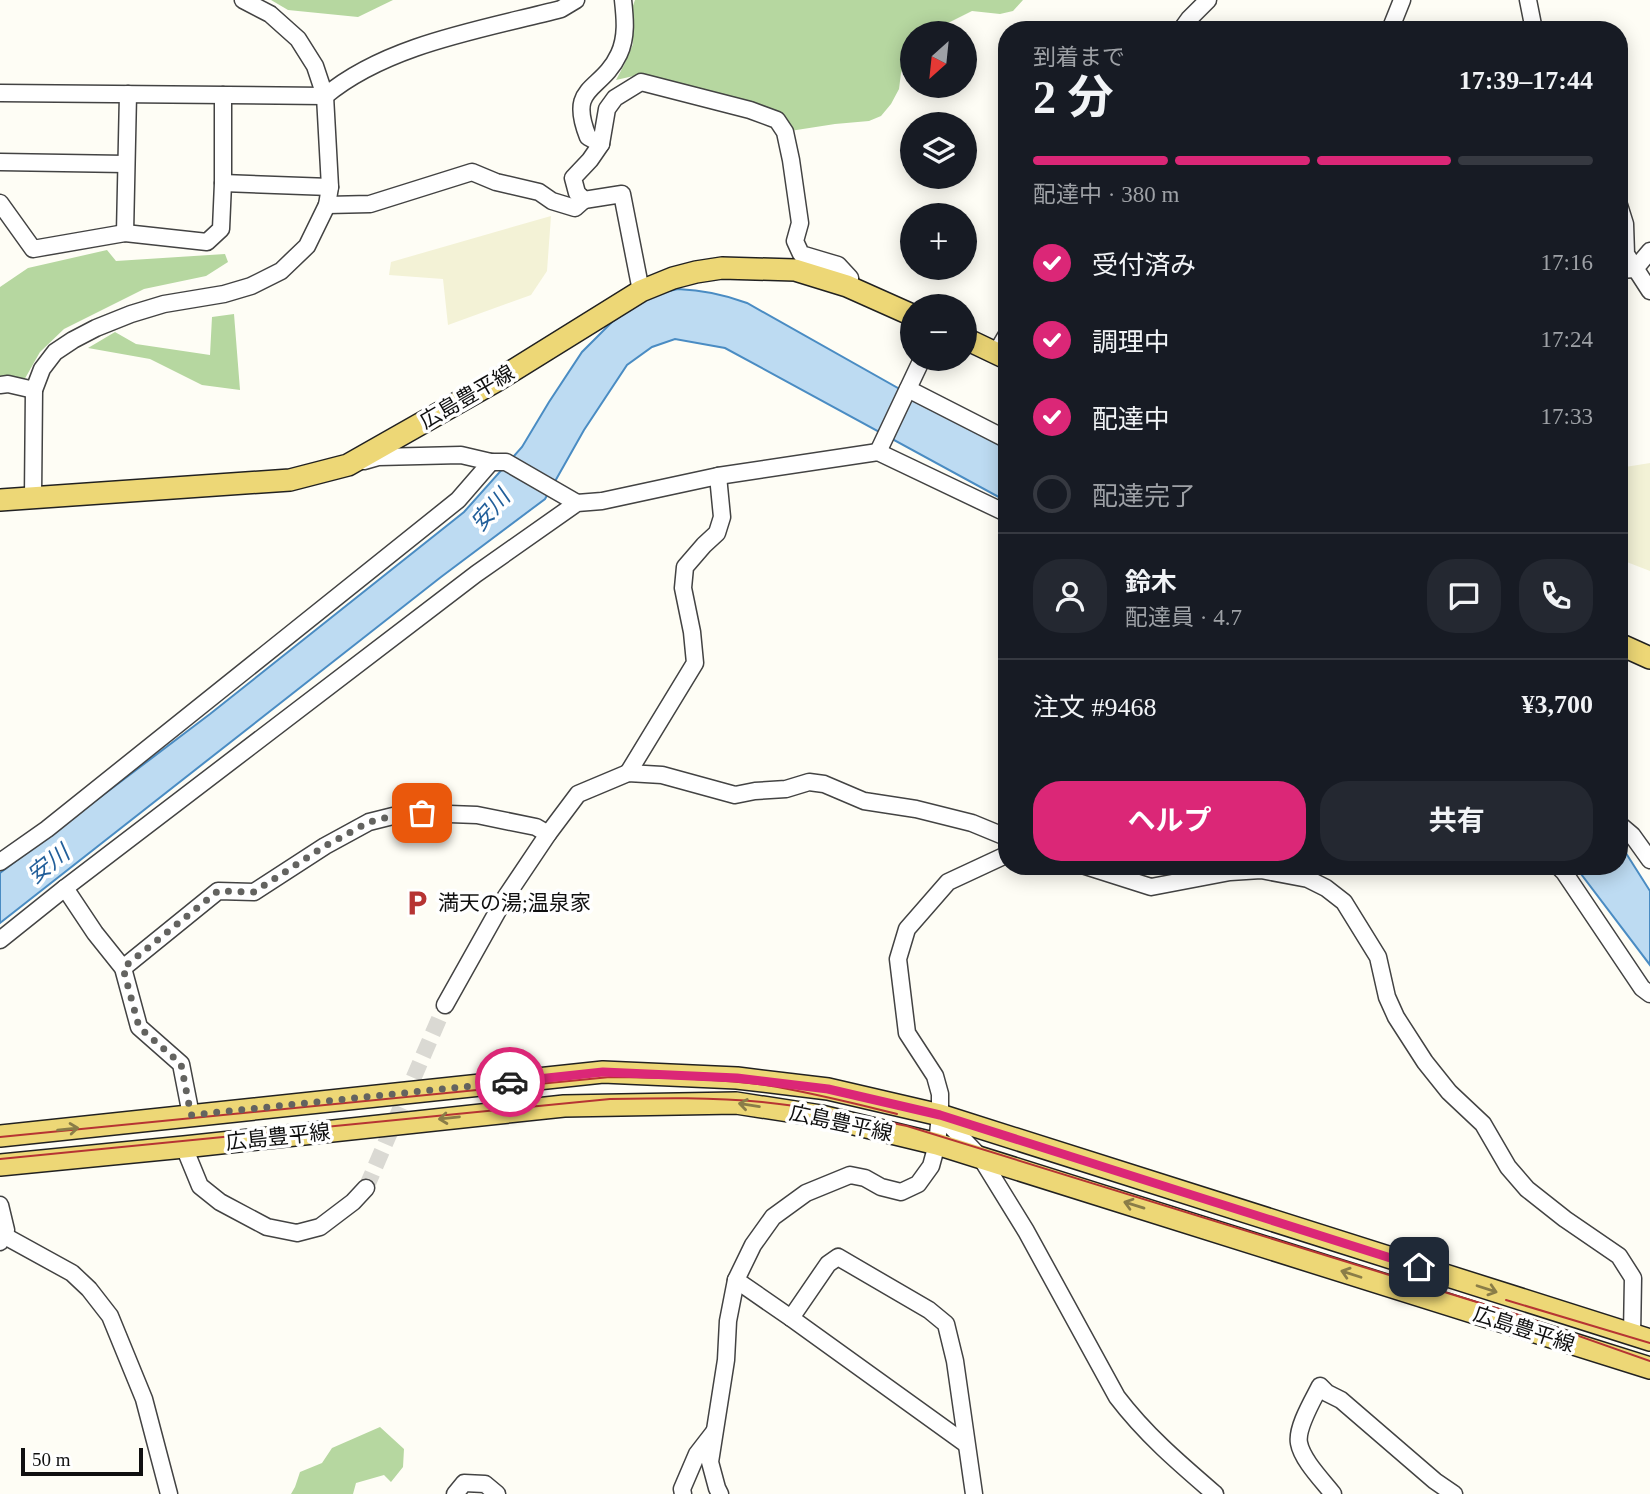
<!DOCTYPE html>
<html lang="ja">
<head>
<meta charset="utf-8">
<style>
  :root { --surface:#171b24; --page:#242831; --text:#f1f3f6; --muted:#9ea1a6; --line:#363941; --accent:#db2777 }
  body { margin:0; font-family:"Times New Roman","Noto Sans JP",serif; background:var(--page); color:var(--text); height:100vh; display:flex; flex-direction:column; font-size:26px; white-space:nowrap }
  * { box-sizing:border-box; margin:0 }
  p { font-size:23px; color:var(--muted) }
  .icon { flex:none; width:38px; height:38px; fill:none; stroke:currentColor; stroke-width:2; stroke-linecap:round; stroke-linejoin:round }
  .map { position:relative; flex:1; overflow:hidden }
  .panel { position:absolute; left:998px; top:21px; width:630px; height:854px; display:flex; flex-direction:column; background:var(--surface); border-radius:28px; box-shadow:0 4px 18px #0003 }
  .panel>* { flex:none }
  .needle { width:46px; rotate:207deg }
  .buttons { position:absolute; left:900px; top:21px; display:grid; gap:14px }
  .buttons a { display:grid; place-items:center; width:77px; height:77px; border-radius:50%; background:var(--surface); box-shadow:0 4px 18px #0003; font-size:35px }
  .scale { position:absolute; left:21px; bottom:18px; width:122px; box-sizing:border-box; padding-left:7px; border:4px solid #101010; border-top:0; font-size:19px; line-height:24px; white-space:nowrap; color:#101010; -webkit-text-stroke:5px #fff; paint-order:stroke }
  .pin { position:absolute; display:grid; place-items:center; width:60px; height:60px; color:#fff; margin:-30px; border-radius:14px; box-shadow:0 4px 10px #0006 }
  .courier { position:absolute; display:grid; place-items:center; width:70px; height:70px; margin:-35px; border:5px solid #db2777; border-radius:50%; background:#fff; color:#222; box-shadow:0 2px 9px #0007 }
  .summary em { font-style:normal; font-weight:700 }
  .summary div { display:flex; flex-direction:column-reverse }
  .summary { display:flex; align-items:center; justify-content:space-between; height:119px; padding:0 35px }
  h1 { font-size:46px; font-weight:700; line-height:52px }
  .bar { display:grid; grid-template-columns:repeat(4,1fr); gap:10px 7px; align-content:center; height:84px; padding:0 35px }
  .bar i { height:9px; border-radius:5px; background:var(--line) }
  .bar .active { background:var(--accent) }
  .bar p { grid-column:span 4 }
  .line { display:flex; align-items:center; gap:18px; padding:0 35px; border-top:2px solid var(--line) }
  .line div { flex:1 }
  .round { display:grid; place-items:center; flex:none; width:74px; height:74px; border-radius:28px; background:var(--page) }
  ol { padding:0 35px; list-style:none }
  li { display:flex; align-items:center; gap:21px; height:77px }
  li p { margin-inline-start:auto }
  li .icon { padding:7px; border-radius:50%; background:var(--accent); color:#fff; stroke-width:4 }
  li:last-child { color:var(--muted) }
  li i { width:38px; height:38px; border:4px solid var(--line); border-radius:50% }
  .cta { display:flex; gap:14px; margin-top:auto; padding:14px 35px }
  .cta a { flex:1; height:80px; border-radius:28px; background:var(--accent); color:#fff; font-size:28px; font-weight:700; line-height:80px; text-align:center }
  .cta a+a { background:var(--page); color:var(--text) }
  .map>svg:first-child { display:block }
  .farmland { fill:#f3f2d6 }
  .forest { fill:#b6d7a0 }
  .water { fill:#bddbf2; stroke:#4a8cc3; stroke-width:2 }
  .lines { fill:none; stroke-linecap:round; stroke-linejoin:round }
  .minor-tunnel { stroke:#dad9d3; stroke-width:16; stroke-dasharray:16 8; stroke-linecap:butt }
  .minor-casing { stroke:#434343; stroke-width:19 }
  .major-casing { stroke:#212121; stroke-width:24 }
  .minor { stroke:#fff; stroke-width:16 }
  .major { stroke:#edd776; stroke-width:21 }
  .tram { stroke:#b63433; stroke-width:2 }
  .oneway { stroke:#8a7d48 }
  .done { stroke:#636360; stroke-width:7; stroke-dasharray:0 12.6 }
  .route { stroke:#db2777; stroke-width:9 }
  .labels { text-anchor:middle; stroke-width:7; stroke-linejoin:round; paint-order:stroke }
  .street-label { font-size:21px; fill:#101010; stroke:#fff }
  .poi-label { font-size:21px; fill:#101010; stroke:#fff; text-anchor:start }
  .water-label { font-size:23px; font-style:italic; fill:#225f9a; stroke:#fff }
</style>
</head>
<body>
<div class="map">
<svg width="1650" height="1494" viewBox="0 0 1650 1494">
  <rect width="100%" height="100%" fill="#fefdf5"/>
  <g class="farmland">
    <path d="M551 216 547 271 531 295 448 325 443 279 389 275 391 262Z"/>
    <path d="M1650 463V571L1619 559V468Z"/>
  </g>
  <g class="forest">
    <path d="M271 0H393L358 17 288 10Z"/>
    <path d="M635 0H1023L1013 11 1000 14 972 11 928 33H912V51L901 73 899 89 891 104 881 116 869 121 835 124 790 131 638 75 616 80 624 65 633 44 630 14Z"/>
    <path d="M107 250 116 261 225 254 228 262 206 276 144 289 64 329 40 352 23 382 0 381V287L28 268Z"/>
    <path d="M234 314 240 390 202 385 150 359 88 348 115 332 136 344 210 355 212 317Z"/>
    <path d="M380 1427 404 1449 403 1467 391 1482 384 1475 356 1483 353 1494H291L295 1487 300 1472 322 1463 332 1448Z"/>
  </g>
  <g class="water">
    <path d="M678 289C703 290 723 294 747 303L1006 449V501L725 348 675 339 652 347 627 365 584 430 545 499 441 577 0 923V873L210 714 464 512 522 447 549 402 582 352 612 322 651 295Z"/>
    <path d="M1619 844 1624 850 1650 891V965L1575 866H1619Z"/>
  </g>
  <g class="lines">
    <path class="minor-tunnel" d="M366 1188 445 1005"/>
    <defs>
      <g id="minor">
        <path d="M1528 0 1534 30"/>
        <path d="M1181 30 1189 19 1208 0"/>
        <path d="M1390 30 1402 0"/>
        <path d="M0 93 325 96C387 44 484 29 561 9L576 0"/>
        <path d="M601 144 588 137C567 84 601 93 619 54 627 37 625 18 623 0"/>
        <path d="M0 162 126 164"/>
        <path d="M223 183 330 187"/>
        <path d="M0 203 33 249 125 233 207 242 221 229 223 183V95"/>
        <path d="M327 205 370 204 472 172 496 182 539 192 552 201 575 208 584 200"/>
        <path d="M1619 205 1625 224 1626 254 1650 291"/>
        <path d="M125 233 128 94"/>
        <path d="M1619 270 1635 269 1650 251"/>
        <path d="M641 291 622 194 584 200 577 193 573 178 590 160 601 144 607 109 615 98 641 82 750 110 777 120 785 132 791 160 800 223 795 241 801 254 838 265 850 278 847 286"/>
        <path d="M996 353 1006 336"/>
        <path d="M0 385 8 384 34 390"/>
        <path d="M908 389 1006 439"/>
        <path d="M878 452 922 359"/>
        <path d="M364 461 378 457 461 455 491 462H506L577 503"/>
        <path d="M33 497 34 390 42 369 55 352 73 340 96 328 131 314 164 304 224 294 251 286 281 271 307 246 327 205 330 187 325 96 315 66 298 39 270 14 243 0"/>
        <path d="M628 773 695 663 692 632 683 588 685 567 704 545 717 533 722 517 718 476"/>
        <path d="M1619 824 1632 835 1650 860"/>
        <path d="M0 862 47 829 458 500 491 462"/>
        <path d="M1085 866 1151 887 1230 872 1261 870 1308 879 1326 888 1344 902 1378 957 1387 997 1396 1017 1425 1062 1449 1092 1483 1124 1508 1167 1527 1189 1565 1219 1619 1256 1633 1278 1632 1335"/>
        <path d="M1558 866 1564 872 1642 988 1650 994"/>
        <path d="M65 888 95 933 123 968 139 1027 181 1064 191 1115"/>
        <path d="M0 940 65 888 476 574 577 503 602 501 718 476 878 452 1006 513"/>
        <path d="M123 968 218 891 254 892 325 846 369 822 393 816 422 813 477 815 536 827 548 834"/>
        <path d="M445 1005 505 898 548 834 578 794 628 773 662 775 735 795 755 791 786 789 809 782 824 784 864 801 916 809 972 823 1006 837"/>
        <path d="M942 1117 981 1158 1026 1231 1117 1397C1146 1435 1179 1463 1215 1494"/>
        <path d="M184 1147 200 1186 220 1202 267 1227 297 1233 320 1227 353 1202 366 1188"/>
        <path d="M0 1205 6 1230 0 1242"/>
        <path d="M3 1235 72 1273 89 1289 110 1316 144 1399 169 1494"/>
        <path d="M736 1280 791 1318 966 1444"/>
        <path d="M791 1318 828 1264 838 1257 929 1310 946 1324 955 1361 974 1494"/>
        <path d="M455 1494 464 1483 485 1484 497 1494"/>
        <path d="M683 1494 682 1489 697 1454 714 1432"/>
        <path d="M720 1494 717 1488 710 1462 726 1360 728 1321 736 1280 753 1245 773 1217 806 1193 850 1175 865 1178 881 1187 901 1192 918 1184 931 1166 937 1144 940 1115V1094L935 1076 907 1033 898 959 907 929 948 882 1006 855"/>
        <path d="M1333 1494C1323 1481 1302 1460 1299 1443 1296 1428 1313 1400 1320 1386L1327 1393 1341 1400 1435 1481 1454 1494"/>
      </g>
      <g id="major">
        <path d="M964 338 1006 358"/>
        <path d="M0 500 290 480 348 465 496 381 641 291 673 278 696 272 722 268 795 270 847 286 912 315"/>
        <path d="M1619 644 1650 658"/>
        <path d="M0 1136 603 1072 737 1078 828 1089 940 1115 1650 1340"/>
        <path d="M0 1165 184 1147 564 1106 736 1103 821 1116 937 1144 1650 1368"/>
      </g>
    </defs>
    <use href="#minor" class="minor-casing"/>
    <use href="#major" class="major-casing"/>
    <use href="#minor" class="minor"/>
    <use href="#major" class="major"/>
    <g class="tram">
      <path d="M0 1137 610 1077C661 1078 714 1078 765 1085 810 1092 853 1103 897 1114"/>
      <path d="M0 1159 610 1099C661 1098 712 1097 762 1102 811 1107 859 1116 907 1126L1522 1316 1650 1361"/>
      <path d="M1506 1300 1650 1343"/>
    </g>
  </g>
  <defs><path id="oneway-shaft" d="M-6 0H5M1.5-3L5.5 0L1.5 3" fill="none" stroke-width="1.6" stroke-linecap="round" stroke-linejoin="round" transform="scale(1.75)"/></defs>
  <g class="oneway">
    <use href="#oneway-shaft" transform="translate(749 1105) rotate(-171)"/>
    <use href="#oneway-shaft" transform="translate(449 1118) rotate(174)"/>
    <use href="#oneway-shaft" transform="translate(68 1129) rotate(-6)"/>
    <use href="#oneway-shaft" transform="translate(1134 1205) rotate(-163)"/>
    <use href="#oneway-shaft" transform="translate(1351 1274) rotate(-162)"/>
    <use href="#oneway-shaft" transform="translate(1487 1289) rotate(18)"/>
  </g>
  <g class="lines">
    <path class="done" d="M422 813 393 816 369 822 325 846 254 892 218 891 123 968 139 1027 181 1064 191 1115 510 1082"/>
    <path class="route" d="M510 1082 603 1072 737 1078 828 1089 940 1115 1419 1267"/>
  </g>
  <defs>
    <symbol id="parking-bare" viewBox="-9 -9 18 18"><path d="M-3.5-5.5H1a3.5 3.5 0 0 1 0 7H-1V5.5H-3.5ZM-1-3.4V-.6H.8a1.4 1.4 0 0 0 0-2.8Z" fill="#b63433" stroke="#fff" stroke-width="2.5" paint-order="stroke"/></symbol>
  </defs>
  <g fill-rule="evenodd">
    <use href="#parking-bare" x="398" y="884" width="38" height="38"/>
  </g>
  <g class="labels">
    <g class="street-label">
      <text transform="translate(467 397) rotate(-30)" y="7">広島豊平線</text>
      <text transform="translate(841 1123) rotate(12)" y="7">広島豊平線</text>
      <text transform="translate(278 1137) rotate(-6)" y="7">広島豊平線</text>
      <text transform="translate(1524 1329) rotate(18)" y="7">広島豊平線</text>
    </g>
    <g class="poi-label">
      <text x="438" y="910">満天の湯;温泉家</text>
    </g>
    <g class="water-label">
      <text transform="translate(490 510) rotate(-49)" y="8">安川</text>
      <text transform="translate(48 864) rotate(-38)" y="8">安川</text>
    </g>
  </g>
</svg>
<div class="buttons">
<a><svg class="needle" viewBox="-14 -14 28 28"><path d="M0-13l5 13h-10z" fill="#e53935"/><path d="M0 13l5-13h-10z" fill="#9ea1a6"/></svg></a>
<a><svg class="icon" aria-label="layers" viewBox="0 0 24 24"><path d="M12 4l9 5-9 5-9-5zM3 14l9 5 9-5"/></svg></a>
<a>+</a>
<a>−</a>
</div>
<div class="scale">50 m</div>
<div class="pin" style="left:422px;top:813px;background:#ea580c"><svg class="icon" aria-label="bag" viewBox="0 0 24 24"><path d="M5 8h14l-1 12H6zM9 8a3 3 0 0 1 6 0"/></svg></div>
<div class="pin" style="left:1419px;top:1267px;background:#1f2937"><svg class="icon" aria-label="home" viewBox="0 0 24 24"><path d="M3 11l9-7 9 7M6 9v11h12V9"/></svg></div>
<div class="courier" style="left:510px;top:1082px"><svg class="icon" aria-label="car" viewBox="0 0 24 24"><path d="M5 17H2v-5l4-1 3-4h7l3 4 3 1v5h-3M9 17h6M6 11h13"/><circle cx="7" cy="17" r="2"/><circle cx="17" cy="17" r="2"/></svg></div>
<section class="panel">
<div class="summary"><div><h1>2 分</h1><p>到着まで</p></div><em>17:39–17:44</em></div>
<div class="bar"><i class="active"></i><i class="active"></i><i class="active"></i><i></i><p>配達中 · 380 m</p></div>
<ol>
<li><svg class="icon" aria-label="check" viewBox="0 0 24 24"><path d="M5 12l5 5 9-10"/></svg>受付済み<p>17:16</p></li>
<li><svg class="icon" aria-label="check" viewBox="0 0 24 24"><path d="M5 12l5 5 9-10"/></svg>調理中<p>17:24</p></li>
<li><svg class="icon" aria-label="check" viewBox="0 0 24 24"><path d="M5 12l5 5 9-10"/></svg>配達中<p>17:33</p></li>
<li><i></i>配達完了</li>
</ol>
<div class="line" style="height:126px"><a class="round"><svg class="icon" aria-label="person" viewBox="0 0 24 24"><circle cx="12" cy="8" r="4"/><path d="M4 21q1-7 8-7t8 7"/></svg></a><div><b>鈴木</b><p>配達員 · 4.7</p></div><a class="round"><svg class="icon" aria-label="chat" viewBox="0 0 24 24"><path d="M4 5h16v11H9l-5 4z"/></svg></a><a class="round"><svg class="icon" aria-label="phone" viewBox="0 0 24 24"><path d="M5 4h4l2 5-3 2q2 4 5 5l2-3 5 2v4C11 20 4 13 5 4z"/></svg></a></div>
<div class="line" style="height:91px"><div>注文 #9468</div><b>¥3,700</b></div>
<div class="cta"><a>ヘルプ</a><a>共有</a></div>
</section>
</div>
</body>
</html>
